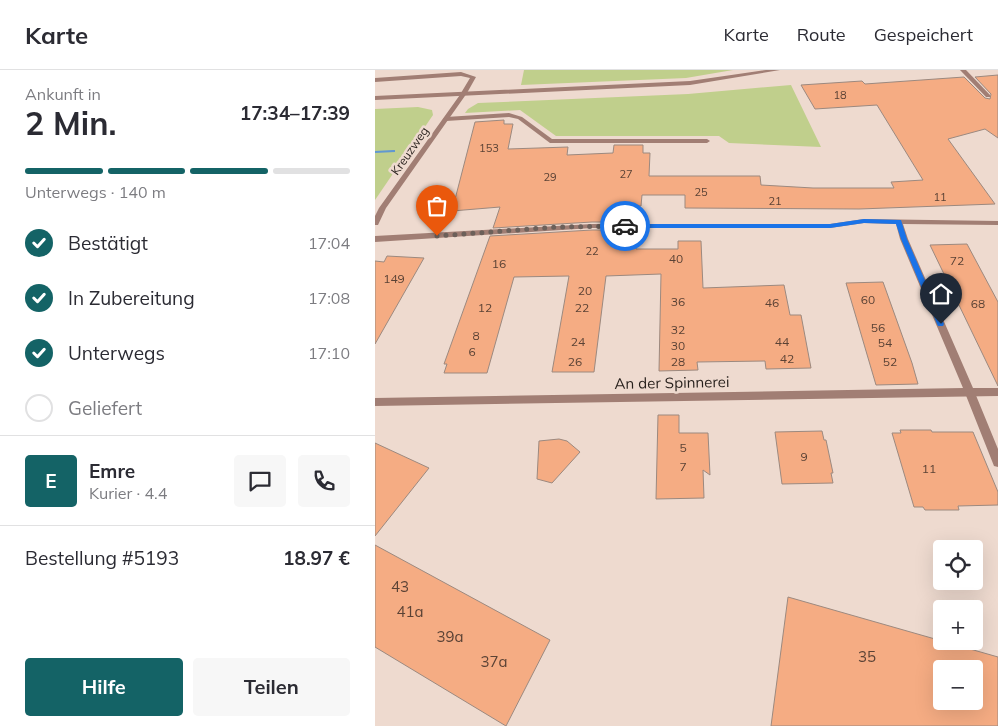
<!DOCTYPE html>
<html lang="de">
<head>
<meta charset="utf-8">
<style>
  :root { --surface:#fff; --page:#f7f7f7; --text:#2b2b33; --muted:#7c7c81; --line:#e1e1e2; --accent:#146366 }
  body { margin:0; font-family:Mulish,sans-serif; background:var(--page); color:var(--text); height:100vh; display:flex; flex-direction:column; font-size:19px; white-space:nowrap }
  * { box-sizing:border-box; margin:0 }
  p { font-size:16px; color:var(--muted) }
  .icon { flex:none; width:28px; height:28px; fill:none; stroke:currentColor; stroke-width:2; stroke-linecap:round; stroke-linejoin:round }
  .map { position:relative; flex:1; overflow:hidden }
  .panel { display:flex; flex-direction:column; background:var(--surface); width:375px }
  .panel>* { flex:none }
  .tools { position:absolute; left:558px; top:470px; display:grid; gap:10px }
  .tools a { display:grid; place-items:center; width:50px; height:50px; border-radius:5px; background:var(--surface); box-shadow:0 5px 20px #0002; font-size:25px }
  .pin { position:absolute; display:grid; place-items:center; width:42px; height:42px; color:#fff; margin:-51px -21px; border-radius:50% 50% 50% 0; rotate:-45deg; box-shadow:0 0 5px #0007 }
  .pin .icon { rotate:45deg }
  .courier { position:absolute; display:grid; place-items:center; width:50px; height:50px; margin:-25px; border:4px solid #1a73e8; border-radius:50%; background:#fff; color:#222; box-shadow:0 1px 6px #0007 }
  .headline em { font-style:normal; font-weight:700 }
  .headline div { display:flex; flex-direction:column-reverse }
  .headline { display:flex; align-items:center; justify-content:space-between; height:85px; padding:0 25px }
  h1 { font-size:32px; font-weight:700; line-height:38px }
  .bar { display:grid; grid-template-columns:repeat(4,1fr); gap:8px 5px; align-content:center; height:60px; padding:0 25px }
  .bar i { height:6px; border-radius:4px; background:var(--line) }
  .bar .on { background:var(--accent) }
  .bar p { grid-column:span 4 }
  .line { display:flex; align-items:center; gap:12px; padding:0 25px; border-top:1px solid var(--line) }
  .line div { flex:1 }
  .round { display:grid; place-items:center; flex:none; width:52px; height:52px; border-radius:5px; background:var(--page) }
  ol { padding:0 25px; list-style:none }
  li { display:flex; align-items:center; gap:15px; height:55px }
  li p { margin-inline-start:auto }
  li .icon { padding:5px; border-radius:50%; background:var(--accent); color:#fff; stroke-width:4 }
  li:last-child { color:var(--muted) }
  li i { width:28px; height:28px; border:2px solid var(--line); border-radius:50% }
  .action { display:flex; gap:10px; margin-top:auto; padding:10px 25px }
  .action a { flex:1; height:58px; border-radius:5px; background:var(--accent); color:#fff; font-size:20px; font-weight:700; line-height:58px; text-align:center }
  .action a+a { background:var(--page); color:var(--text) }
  header { display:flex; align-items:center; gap:30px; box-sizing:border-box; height:70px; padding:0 25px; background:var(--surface); border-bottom:1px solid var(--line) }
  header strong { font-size:24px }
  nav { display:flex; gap:28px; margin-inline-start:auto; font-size:18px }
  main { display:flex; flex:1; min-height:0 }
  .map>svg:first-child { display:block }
  .green { fill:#c0cf8c }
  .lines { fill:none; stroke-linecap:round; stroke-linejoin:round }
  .stream { fill:#6198d0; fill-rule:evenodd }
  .building { fill:#f5ac83; stroke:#9c897f; fill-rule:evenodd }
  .service { fill:#a17e74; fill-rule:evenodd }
  .minor { fill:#a17e74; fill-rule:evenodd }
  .tertiary { fill:#a17e74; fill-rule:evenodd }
  .route { fill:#1a73e8 }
  .done { stroke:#6c605a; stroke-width:5; stroke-dasharray:0 9 }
  .labels { text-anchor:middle; stroke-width:5; stroke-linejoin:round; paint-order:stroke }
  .far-number-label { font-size:11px; fill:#5a4235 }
  .far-street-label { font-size:12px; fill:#261f1b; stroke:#eedacf }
  .number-label { font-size:12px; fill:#5a4235 }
  .street-label { font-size:15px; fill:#261f1b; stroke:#eedacf }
  .near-number-label { font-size:15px; fill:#5a4235 }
</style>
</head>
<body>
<header>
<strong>Karte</strong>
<nav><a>Karte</a><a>Route</a><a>Gespeichert</a></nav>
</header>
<main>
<section class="panel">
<div class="headline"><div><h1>2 Min.</h1><p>Ankunft in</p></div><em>17:34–17:39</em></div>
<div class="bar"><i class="on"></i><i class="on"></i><i class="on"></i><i></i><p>Unterwegs · 140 m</p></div>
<ol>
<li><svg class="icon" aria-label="check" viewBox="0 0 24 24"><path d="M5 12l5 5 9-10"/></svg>Bestätigt<p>17:04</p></li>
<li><svg class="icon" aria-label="check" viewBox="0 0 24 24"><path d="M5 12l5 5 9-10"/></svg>In Zubereitung<p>17:08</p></li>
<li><svg class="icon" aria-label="check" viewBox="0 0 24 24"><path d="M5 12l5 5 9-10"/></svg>Unterwegs<p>17:10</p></li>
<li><i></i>Geliefert</li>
</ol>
<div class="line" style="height:90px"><b class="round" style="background:var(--accent);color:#fff">E</b><div><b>Emre</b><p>Kurier · 4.4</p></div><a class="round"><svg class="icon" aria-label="chat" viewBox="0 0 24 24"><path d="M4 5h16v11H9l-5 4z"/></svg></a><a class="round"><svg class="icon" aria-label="phone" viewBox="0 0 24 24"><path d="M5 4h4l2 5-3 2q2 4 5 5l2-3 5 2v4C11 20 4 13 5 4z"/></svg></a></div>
<div class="line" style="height:65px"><div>Bestellung #5193</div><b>18.97 €</b></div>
<div class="action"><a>Hilfe</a><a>Teilen</a></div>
</section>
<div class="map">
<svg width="623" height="656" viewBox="0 0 623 656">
  <rect width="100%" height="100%" fill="#eedacf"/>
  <g class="green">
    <path d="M149 0H358L311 8 146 15Z"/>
    <path d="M416 15 446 77 354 73 344 66H181L145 40 90 43 93 39 103 33 313 24Z"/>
    <path d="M43 37 57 40 58 45 0 130V39Z"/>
  </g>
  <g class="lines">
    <path class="stream" d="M18 80H20V82L0 83V81Z"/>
  </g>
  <g class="building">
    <path d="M623 5V68L610 59 573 69 620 134 484 139 310 138V125H267L266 136H263L262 152H217L118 158 125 137 77 141 100 52 129 50V54H138L133 79 193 77 192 85 238 83 239 75H268V83H275L274 106H385L386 115 438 118H519L516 112 548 110 502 35 440 39 426 15 487 11 490 14 589 7 610 28 615 29 616 24 600 7Z"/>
    <path d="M217 160H262L261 179H303V171H326L328 218 409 215 415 245H426L436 298 391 299 390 291 322 292 323 300 284 301 286 204 231 206 219 302H177L194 206 139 207 112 303H69L72 294H69L115 166Z"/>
    <path d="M592 174 623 232V316L555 175Z"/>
    <path d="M12 186 49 188 0 274V191L9 192Z"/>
    <path d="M508 212 537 293 543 314 501 315 471 213Z"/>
    <path d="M283 345H304V363H333L335 405 328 400 329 428 281 429Z"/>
    <path d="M525 360H556L557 362H598L623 422V435L583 436 584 440H550L548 437H539L517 363H526Z"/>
    <path d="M447 361 449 370H451L458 403H456L458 413 407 414 400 362Z"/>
    <path d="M184 369 192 371 205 382 177 413 162 409 164 371Z"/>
    <path d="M0 373 54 398 0 466Z"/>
    <path d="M0 475 175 570 131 656 0 577Z"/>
    <path d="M413 527 623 587V656H396ZM566 599H599V631H566Z"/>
  </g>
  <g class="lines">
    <g class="service">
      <path d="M585 0H591L615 25V27H611Z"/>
      <path d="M86 2 101 7 92 23 89 25 86 23 95 8 86 6 0 12V8Z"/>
      <path d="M134 43 147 47 177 69H332L335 71 332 73H175L143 49 134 47 71 51 68 49 71 47Z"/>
      <path d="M595 319 599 320 600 323 623 379V397L619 396 590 323 591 320Z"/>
    </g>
    <g class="minor">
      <path d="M87 22 92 23 11 138 3 155H0V146L4 138Z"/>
      <path d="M489 149 623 151V155L528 154 533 169 598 318H623V326L0 336V328L588 318 525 169 521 154 489 153 455 158H217L0 172V166L217 154H455Z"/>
    </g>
    <path class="tertiary" d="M391 0H405L315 15 0 30V26L315 11Z"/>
  </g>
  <path class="route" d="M489 149 526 150 532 169 569 254 568 256H563L562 254 526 169 521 154 489 153 455 158H250L247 156 250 154H455Z"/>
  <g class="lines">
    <path class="done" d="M62 166 182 157 250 156"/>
  </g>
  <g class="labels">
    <g class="far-number-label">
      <text x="465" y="29">18</text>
      <text x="114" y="82">153</text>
      <text x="251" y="108">27</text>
      <text x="175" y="111">29</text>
      <text x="326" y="126">25</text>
      <text x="565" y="131">11</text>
      <text x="400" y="135">21</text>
      <text x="217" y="185">22</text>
    </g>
    <g class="far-street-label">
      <text transform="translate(35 81) rotate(-55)" y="4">Kreuzweg</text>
    </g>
    <g class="number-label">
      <text x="301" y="193">40</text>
      <text x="582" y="195">72</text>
      <text x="124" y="198">16</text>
      <text x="19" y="213">149</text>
      <text x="210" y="225">20</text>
      <text x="493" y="234">60</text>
      <text x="303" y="236">36</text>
      <text x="397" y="237">46</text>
      <text x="603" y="238">68</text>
      <text x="110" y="242">12</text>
      <text x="207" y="242">22</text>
      <text x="503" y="262">56</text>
      <text x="303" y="264">32</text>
      <text x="101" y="270">8</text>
      <text x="203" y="276">24</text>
      <text x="407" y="276">44</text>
      <text x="510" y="277">54</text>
      <text x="303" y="280">30</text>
      <text x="97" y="286">6</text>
      <text x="412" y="293">42</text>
      <text x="200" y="296">26</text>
      <text x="303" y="296">28</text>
      <text x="515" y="296">52</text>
      <text x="308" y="382">5</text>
      <text x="429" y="391">9</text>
      <text x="308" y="401">7</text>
      <text x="554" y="403">11</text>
    </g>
    <g class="street-label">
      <text transform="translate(297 313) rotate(-1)" y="5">An der Spinnerei</text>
    </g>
    <g class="near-number-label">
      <text x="25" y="522">43</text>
      <text x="35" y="547">41a</text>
      <text x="75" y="572">39a</text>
      <text x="492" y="592">35</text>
      <text x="119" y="597">37a</text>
    </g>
  </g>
</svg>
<div class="tools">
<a><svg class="icon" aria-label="locate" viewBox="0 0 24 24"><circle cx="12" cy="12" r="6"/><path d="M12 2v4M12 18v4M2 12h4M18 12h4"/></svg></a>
<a>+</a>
<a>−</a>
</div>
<div class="pin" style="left:62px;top:166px;background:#ea580c"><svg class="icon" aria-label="bag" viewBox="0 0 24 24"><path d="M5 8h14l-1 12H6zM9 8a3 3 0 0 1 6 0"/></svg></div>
<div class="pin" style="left:566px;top:254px;background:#1f2937"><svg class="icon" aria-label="home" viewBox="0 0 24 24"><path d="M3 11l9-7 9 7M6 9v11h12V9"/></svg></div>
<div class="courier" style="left:250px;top:156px"><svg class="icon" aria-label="car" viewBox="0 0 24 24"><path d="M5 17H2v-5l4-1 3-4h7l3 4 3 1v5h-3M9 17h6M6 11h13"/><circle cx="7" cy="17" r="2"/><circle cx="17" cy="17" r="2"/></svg></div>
</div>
</main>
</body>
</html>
